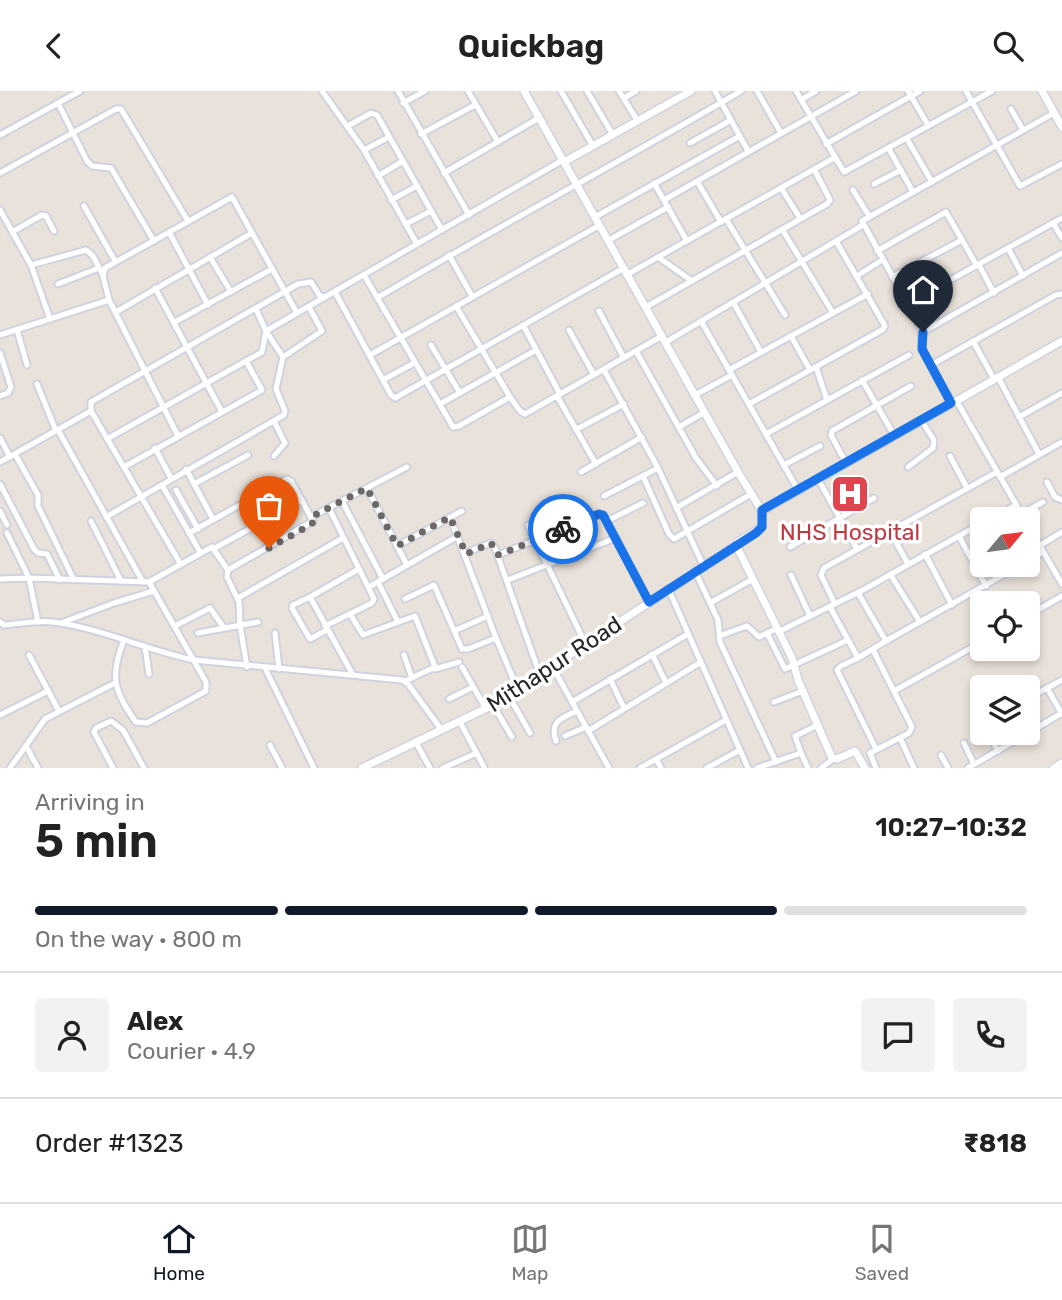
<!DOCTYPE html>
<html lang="en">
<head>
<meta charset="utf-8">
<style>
  :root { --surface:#fff; --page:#f2f2f2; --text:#222; --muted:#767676; --line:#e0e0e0; --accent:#111827 }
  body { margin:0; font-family:Rubik,sans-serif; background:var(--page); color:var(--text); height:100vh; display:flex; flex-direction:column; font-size:26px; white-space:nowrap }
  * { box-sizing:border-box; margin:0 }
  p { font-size:23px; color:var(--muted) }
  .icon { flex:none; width:38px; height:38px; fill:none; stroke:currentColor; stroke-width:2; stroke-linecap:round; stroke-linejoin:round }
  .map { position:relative; height:677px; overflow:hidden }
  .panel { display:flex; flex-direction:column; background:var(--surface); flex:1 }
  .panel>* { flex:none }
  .needle { width:46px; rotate:61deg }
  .fabs { position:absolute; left:970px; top:416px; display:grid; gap:14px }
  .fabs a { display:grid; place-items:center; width:70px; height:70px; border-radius:7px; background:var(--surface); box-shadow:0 4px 10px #0003; font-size:35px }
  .pin { position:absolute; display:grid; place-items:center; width:60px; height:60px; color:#fff; margin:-72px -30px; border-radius:50% 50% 50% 0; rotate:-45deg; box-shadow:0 0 7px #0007 }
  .pin .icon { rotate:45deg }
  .courier { position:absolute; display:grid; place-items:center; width:70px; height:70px; margin:-35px; border:5px solid #1a73e8; border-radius:50%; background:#fff; color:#222; box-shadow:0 2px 9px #0007 }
  .overview em { font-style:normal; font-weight:600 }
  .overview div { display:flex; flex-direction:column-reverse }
  .overview { display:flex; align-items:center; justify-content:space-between; height:119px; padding:0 35px }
  h1 { font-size:46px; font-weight:600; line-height:52px }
  .bar { display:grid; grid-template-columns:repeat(4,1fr); gap:10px 7px; align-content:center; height:84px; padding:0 35px }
  .bar i { height:9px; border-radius:5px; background:var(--line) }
  .bar .current { background:var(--accent) }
  .bar p { grid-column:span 4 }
  .line { display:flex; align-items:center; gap:18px; padding:0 35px; border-top:2px solid var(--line) }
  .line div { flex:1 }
  .round { display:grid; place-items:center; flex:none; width:74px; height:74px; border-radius:7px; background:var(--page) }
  header { display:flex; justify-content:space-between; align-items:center; height:91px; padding:0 35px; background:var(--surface); font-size:32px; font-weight:600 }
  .tabs { display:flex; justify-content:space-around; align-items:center; height:98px; border-top:2px solid var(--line); background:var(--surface); font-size:19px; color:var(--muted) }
  .tabs a { display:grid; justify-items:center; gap:4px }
  .tabs .current { color:var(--accent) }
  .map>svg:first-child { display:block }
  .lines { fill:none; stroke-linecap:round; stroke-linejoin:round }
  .street-casing { stroke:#cfd3df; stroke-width:9 }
  .secondary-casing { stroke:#cfd3df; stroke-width:10 }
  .street { stroke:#fff; stroke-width:5 }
  .secondary { stroke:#fff; stroke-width:7 }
  .done { stroke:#6b6866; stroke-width:7; stroke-dasharray:0 12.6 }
  .route { stroke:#1a73e8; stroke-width:9 }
  .labels { text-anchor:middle; stroke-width:7; stroke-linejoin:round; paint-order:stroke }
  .health-label { font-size:23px; fill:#be3a42; stroke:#fff }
  .street-label { font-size:23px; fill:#272727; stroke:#fff }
</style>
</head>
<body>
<header><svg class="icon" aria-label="back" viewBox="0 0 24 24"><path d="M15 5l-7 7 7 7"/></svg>Quickbag<svg class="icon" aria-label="search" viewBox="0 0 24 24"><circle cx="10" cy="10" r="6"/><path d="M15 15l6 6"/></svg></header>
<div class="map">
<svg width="1062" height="677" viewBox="0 0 1062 677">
  <rect width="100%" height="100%" fill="#e9e2da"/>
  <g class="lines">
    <defs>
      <g id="street">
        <path d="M322 0 364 59 417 153"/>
        <path d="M398 0 469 124"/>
        <path d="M468 0 498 51"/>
        <path d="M561 0 593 55"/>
        <path d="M587 0 613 44"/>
        <path d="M619 0 637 29"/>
        <path d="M715 0 748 60"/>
        <path d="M757 0 781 42"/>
        <path d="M796 0 844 81 992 0"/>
        <path d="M908 0 928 34"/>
        <path d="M966 0 1020 95 1062 73"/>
        <path d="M624 7 636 0"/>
        <path d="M801 9 816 0"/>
        <path d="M58 12 87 70 92 75 111 77 154 150"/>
        <path d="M403 12 425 0"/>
        <path d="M1011 18 1023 39"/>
        <path d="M348 35 371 22 377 24 442 139"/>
        <path d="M421 43 475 14"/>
        <path d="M0 44 80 0"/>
        <path d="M907 48 932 91"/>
        <path d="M690 52 731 29"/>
        <path d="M826 53 920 0"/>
        <path d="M889 58 913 101"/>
        <path d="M364 59 389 46"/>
        <path d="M0 82 116 18H121L188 130"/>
        <path d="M444 82 539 27"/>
        <path d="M378 85 403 70"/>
        <path d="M697 90 721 131"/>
        <path d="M654 92 687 150"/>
        <path d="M874 93 901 79"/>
        <path d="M781 97 800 127"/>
        <path d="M853 99 869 125"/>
        <path d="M391 109 417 95"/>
        <path d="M664 109 856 0"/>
        <path d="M84 115 115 170"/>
        <path d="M0 119 31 174 50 228"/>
        <path d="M595 126 740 45"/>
        <path d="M726 128 785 224"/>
        <path d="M1053 132 1062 147"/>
        <path d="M406 133 431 120"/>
        <path d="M782 138 833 222"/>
        <path d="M12 141 42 124 46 125 54 140"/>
        <path d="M169 141 208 214"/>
        <path d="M609 149 668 116"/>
        <path d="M1008 157 1023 185"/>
        <path d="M877 160 946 121 977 175"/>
        <path d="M449 164 472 205"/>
        <path d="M210 166 231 201"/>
        <path d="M658 166 692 190"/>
        <path d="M31 174 86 159 93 165 103 184"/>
        <path d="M979 174 994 202"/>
        <path d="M628 183 834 67"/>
        <path d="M364 184 453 336 459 335 510 306"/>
        <path d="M857 185 882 169"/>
        <path d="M892 186 962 149"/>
        <path d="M58 193 99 177"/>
        <path d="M155 197 222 321"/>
        <path d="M335 201 391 304 395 307 624 177"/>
        <path d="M377 207C497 136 620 71 741 0"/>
        <path d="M733 211 761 261"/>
        <path d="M907 213 1062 127"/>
        <path d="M456 215 510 306 520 320 525 323 662 245"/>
        <path d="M646 216 827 113 830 109 814 78"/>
        <path d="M256 218 266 240 283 266"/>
        <path d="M599 220 624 267"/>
        <path d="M116 221 252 142"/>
        <path d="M701 230 798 399"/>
        <path d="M175 231 272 178"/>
        <path d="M523 234 560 303"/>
        <path d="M17 239 27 274"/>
        <path d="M569 239 594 284"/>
        <path d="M923 241 1062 162"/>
        <path d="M0 244 109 209"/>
        <path d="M791 245 810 279"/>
        <path d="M973 250 994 288"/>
        <path d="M666 251 863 134"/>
        <path d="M431 254 460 302"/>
        <path d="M636 260 696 367 717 395"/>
        <path d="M0 262 11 296 8 302 0 305"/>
        <path d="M370 264 600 134"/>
        <path d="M931 274 1056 204 1062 203"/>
        <path d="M816 276 827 309"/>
        <path d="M604 279 658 377 703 474"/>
        <path d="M729 279 868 203"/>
        <path d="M998 286 1039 363"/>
        <path d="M383 289 414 272"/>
        <path d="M862 289 894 344"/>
        <path d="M37 293 56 340"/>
        <path d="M695 304 732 284"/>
        <path d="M557 305 596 373"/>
        <path d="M956 309 1025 429"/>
        <path d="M952 312 922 258 921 237 862 130 1054 22"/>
        <path d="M440 313 536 259"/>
        <path d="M749 313 882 239 885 235 836 150"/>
        <path d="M1019 326 1062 302"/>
        <path d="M274 330 285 352 274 365"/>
        <path d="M679 336 705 321"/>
        <path d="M577 338 624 313"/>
        <path d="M58 339 143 491"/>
        <path d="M766 343 909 264"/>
        <path d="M178 345 109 209 103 185 105 177 232 106 297 222"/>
        <path d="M0 347 10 366"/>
        <path d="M107 348 262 261 266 240 325 206"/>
        <path d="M155 357 171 387"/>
        <path d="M15 363 38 404V415L74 489"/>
        <path d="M950 365 967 397"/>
        <path d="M0 371 91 320"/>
        <path d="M846 372 831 344 832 340 911 295"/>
        <path d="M784 374 820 355"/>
        <path d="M124 376 262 299 246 270"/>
        <path d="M908 376 933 357 934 349 921 329"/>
        <path d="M186 378 213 428"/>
        <path d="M581 381 642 346"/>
        <path d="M643 385 669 443 674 448 751 403"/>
        <path d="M1000 386 1062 351"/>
        <path d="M818 388 857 458"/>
        <path d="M1047 391 1055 406 1062 409"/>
        <path d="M0 393 34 458 38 462 47 463 60 489"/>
        <path d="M194 393 248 364"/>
        <path d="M162 394 200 461"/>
        <path d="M367 397 407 474"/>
        <path d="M176 399 198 438"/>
        <path d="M604 405 658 377"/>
        <path d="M342 410 383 488"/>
        <path d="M676 417 738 381"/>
        <path d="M0 420 7 434"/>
        <path d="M1021 423 1043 411"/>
        <path d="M106 426 284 324 285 320 276 298 283 266 322 240 309 216"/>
        <path d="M311 426 407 376"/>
        <path d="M450 426 496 547 518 599"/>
        <path d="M989 429 1016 414"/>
        <path d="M91 430 121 490"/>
        <path d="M607 430 643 412"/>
        <path d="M1027 433 1062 493"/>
        <path d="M528 434 585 552"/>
        <path d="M890 440 908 473"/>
        <path d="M7 442 29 487 38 531"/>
        <path d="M959 445 986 495"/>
        <path d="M397 455 462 420"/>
        <path d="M1039 455 1062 441"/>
        <path d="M790 456 874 407"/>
        <path d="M215 457 302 409"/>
        <path d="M465 462 491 452 495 457 540 584"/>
        <path d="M925 463 952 514"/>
        <path d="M498 464 601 423 605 426 649 511"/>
        <path d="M1027 471 1043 461"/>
        <path d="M180 472 91 320V311L298 193 311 191 320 205 325 206 563 69"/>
        <path d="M228 479 227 486 239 511 240 534 247 576"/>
        <path d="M695 480 718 529 720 551 776 671"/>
        <path d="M890 483 920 531"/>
        <path d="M791 484 810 525"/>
        <path d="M0 488 29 487 149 491 212 456 228 479 313 430 291 390 287 388 189 442"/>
        <path d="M508 489 616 447"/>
        <path d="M378 491 398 531"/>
        <path d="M369 496 458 445"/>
        <path d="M668 497 748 677"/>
        <path d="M858 502 886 550 1021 474"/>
        <path d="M310 506 293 514 292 517 310 548 327 539"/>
        <path d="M238 507 343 447"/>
        <path d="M405 508 434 494 462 558H468L496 547"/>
        <path d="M710 512 753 488"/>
        <path d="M835 513 821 484 824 477 997 381"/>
        <path d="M830 516 858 567 841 575 837 579 876 658"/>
        <path d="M350 523 363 544 415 525 435 576 405 590"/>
        <path d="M1027 525 1062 505"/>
        <path d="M0 531 4 534C20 533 37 529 53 531 101 537 146 559 194 569L402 589 408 593 441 638"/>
        <path d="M61 532 114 512 154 500"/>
        <path d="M175 535 210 517 224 537"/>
        <path d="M325 535 372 512 374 508 329 417"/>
        <path d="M454 540 488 525"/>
        <path d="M780 540 863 499 982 432"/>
        <path d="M198 542 258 531"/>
        <path d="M275 542 279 578"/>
        <path d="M767 542 785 578 848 549"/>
        <path d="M719 545 747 535 759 546 778 537"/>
        <path d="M124 549C110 584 113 600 136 631L147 632 206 600V591L149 491"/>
        <path d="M145 556 149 583"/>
        <path d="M873 559 912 636 909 642 870 662 876 677"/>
        <path d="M652 563 666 592"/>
        <path d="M29 564 59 620"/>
        <path d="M404 564 412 587"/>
        <path d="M858 567 886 550"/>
        <path d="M552 575 609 677"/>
        <path d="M462 576 486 618"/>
        <path d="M265 577 314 677"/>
        <path d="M435 578 459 571"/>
        <path d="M353 584 310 506 359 478"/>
        <path d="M610 588 624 617"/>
        <path d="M1047 597 1062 623"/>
        <path d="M894 600 982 551"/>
        <path d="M509 605 530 642"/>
        <path d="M449 608 473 596"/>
        <path d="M1027 608 1062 589"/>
        <path d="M572 611 688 543"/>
        <path d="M774 611 803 600"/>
        <path d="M493 614 512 646"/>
        <path d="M0 624 48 600"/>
        <path d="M460 631 484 676"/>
        <path d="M588 640 701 571"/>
        <path d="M989 644 998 660"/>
        <path d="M565 645 586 636"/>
        <path d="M900 647 914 677"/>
        <path d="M415 650 430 677"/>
        <path d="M556 650C549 630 562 627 577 620"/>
        <path d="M964 652 974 673"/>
        <path d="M270 654 282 677"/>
        <path d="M26 655 38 677"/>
        <path d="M801 662 795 645 818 634"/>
        <path d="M941 664 948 677"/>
        <path d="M656 668 661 677"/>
        <path d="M10 677 45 628 115 592"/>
        <path d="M113 677 94 641 96 637 111 630 123 639 144 677"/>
        <path d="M443 677 477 662"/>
        <path d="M640 677 726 629"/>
        <path d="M707 677 740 659"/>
        <path d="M757 677 801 662 808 677"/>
        <path d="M821 677 833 668"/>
        <path d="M968 677 1062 622"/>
      </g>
      <g id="secondary">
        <path d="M524 0 738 381 762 420V436L738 451 737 456 792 567 798 589 832 667 837 668 855 660 865 677"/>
        <path d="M1042 0 1062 36"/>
        <path d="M564 71 691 0"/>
        <path d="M762 420 1062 250"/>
        <path d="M362 677 493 614 737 454"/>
        <path d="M1054 677 1062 672"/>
      </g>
    </defs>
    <use href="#street" class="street-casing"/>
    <use href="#secondary" class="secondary-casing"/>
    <use href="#street" class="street"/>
    <use href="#secondary" class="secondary"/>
  </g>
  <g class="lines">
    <path class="done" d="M269 457 312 433 313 430 311 426 367 397 397 455 450 426 466 463 491 452 498 464 563 438"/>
    <path class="route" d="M563 438 599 423 603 424 649 511 756 442 762 436V419L951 312 922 258 923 241"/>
  </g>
  <defs>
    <symbol id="hospital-square" viewBox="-11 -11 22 22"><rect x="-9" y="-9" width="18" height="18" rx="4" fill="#e0444e" stroke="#fff"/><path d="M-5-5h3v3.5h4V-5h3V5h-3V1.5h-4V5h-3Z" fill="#fff"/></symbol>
  </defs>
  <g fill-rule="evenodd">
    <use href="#hospital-square" x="828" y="381" width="44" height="44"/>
  </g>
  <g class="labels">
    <g class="health-label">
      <text x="850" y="449">NHS Hospital</text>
    </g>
    <g class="street-label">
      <text transform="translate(554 573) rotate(-33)" y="8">Mithapur Road</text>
    </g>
  </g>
</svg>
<div class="fabs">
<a><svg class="needle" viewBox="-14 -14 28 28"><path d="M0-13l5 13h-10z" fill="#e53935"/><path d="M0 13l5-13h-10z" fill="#767676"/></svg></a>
<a><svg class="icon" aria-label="locate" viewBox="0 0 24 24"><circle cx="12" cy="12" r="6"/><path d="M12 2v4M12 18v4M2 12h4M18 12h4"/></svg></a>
<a><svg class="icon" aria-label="layers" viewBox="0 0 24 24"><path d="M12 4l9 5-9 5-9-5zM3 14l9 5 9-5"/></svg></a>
</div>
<div class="pin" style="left:269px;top:457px;background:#ea580c"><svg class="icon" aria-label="bag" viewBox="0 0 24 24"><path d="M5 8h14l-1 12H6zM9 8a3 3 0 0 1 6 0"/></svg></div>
<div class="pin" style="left:923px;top:241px;background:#1f2937"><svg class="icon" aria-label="home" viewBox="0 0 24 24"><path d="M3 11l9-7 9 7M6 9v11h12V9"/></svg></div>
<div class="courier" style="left:563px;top:438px"><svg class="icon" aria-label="bike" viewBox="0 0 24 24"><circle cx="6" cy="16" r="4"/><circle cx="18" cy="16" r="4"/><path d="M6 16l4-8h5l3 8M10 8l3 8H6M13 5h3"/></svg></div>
</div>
<section class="panel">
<div class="overview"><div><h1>5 min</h1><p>Arriving in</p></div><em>10:27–10:32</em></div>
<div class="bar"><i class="current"></i><i class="current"></i><i class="current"></i><i></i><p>On the way · 800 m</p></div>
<div class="line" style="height:126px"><a class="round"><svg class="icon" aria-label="person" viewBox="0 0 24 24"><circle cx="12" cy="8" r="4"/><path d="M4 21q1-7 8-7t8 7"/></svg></a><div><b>Alex</b><p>Courier · 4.9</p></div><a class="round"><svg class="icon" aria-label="chat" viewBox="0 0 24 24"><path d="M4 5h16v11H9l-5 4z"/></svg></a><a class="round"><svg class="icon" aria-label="phone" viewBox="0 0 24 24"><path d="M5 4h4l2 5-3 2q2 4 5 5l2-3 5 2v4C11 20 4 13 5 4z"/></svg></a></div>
<div class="line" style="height:91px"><div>Order #1323</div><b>₹818</b></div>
</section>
<nav class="tabs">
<a class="current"><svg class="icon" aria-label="home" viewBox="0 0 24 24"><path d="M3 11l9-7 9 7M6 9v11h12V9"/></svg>Home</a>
<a><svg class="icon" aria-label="map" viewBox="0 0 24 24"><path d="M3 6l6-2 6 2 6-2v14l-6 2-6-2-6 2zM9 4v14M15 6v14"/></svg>Map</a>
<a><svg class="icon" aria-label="saved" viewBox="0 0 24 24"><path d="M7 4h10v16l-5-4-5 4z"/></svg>Saved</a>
</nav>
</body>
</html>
